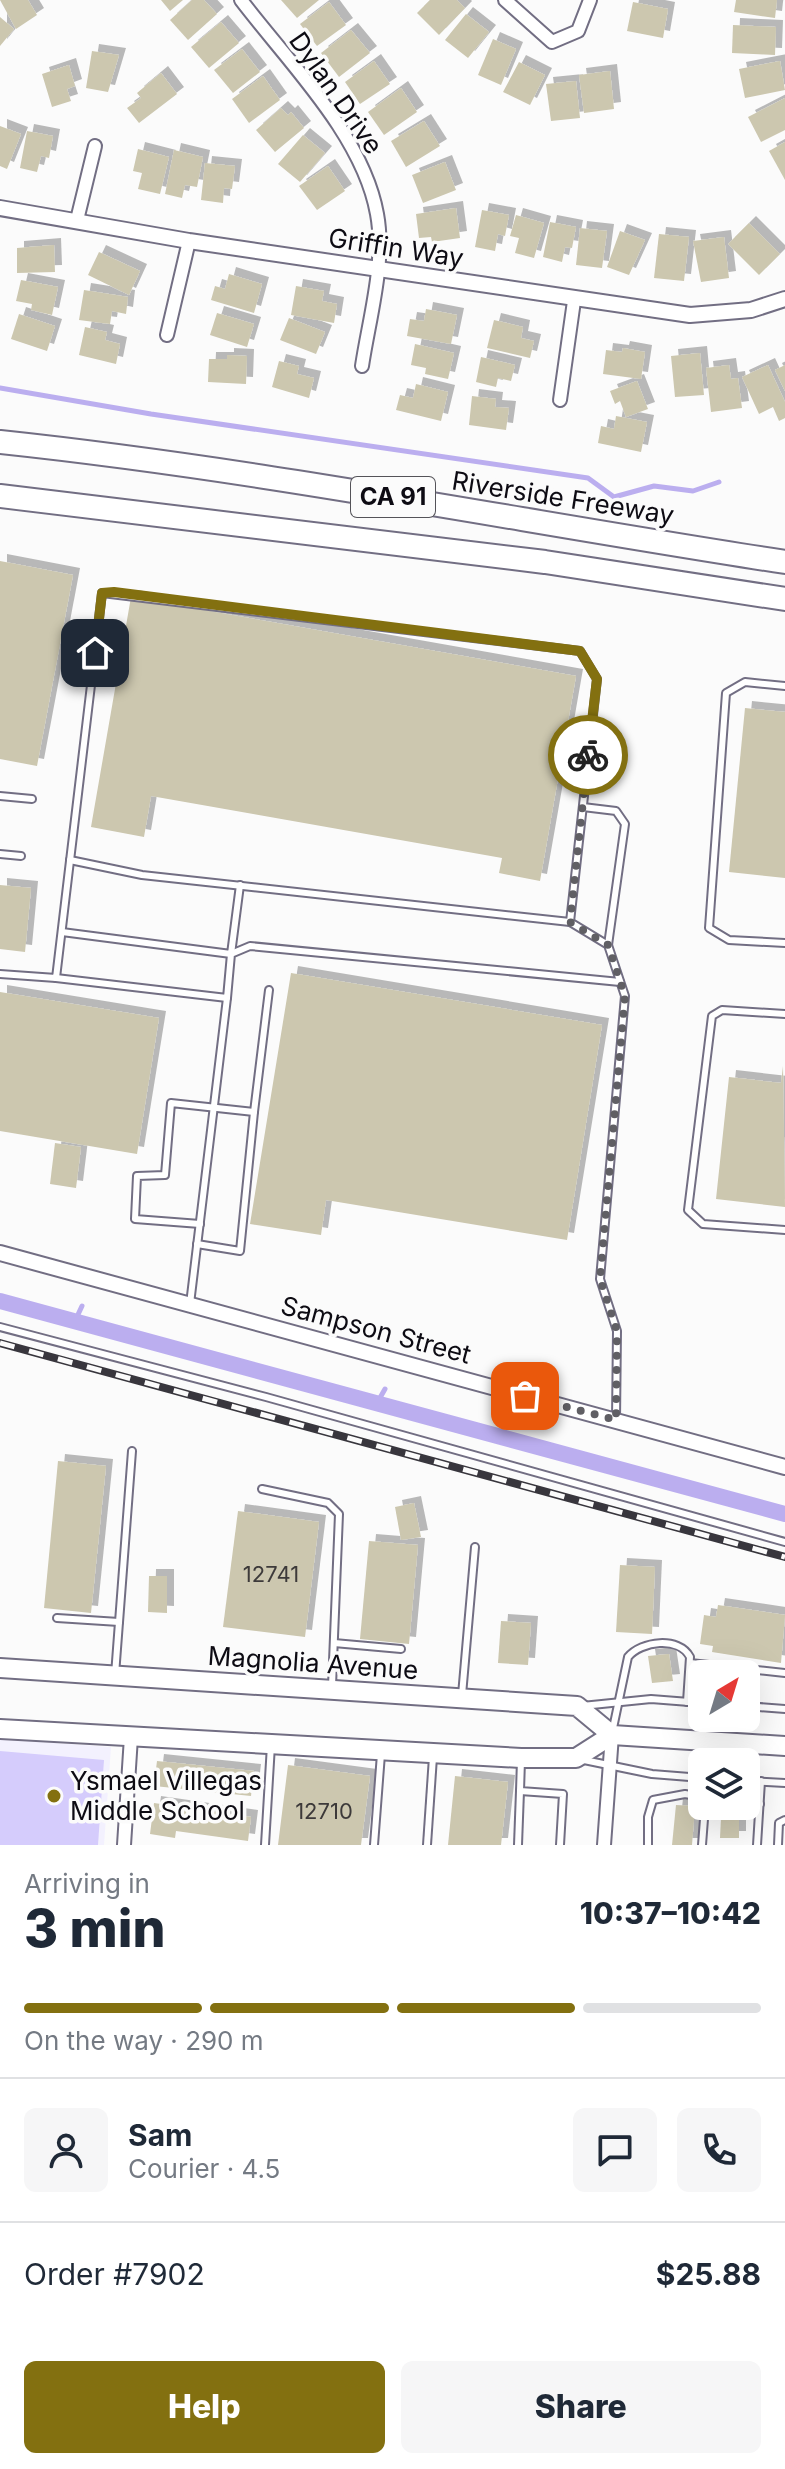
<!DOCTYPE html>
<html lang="en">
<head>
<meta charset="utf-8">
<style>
  :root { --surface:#fff; --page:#f6f6f7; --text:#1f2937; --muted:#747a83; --line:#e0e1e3; --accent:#837010 }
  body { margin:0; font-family:Inter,sans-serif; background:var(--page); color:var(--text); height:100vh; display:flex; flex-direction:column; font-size:30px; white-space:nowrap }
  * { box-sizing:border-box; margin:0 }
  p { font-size:26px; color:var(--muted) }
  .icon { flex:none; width:44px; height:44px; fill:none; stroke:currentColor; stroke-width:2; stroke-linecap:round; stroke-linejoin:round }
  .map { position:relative; height:1845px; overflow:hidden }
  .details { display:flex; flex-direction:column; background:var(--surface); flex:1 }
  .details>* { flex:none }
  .needle { width:52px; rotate:38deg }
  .buttons { position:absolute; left:688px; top:1660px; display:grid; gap:16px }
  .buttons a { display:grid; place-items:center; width:72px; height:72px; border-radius:12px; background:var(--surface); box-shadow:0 8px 32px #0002; font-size:40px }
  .pin { position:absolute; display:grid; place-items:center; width:68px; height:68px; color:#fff; margin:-34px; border-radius:16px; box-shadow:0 4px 12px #0006 }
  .courier { position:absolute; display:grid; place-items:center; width:80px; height:80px; margin:-40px; border:6px solid #837010; border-radius:50%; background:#fff; color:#222; box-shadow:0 2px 10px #0007 }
  .headline em { font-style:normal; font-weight:800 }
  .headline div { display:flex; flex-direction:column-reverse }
  .headline { display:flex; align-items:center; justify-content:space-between; height:136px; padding:0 24px }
  h1 { font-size:52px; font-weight:800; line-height:60px }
  .bar { display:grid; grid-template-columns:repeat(4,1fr); gap:12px 8px; align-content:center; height:96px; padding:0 24px }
  .bar i { height:10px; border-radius:6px; background:var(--line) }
  .bar .active { background:var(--accent) }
  .bar p { grid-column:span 4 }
  .line { display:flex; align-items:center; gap:20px; padding:0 24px; border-top:2px solid var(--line) }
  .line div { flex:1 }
  .round { display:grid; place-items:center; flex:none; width:84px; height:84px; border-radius:12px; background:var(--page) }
  .button { display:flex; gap:16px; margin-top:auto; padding:16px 24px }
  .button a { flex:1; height:92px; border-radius:12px; background:var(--accent); color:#fff; font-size:32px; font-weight:800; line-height:92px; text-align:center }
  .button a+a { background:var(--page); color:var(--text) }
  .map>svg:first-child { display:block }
  .built { fill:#f3f1fe }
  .green { fill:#d5ccfc }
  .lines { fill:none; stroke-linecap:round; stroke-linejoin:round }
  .stream { stroke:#bbaeef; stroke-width:5 }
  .canal { stroke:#bbaeef; stroke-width:16 }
  .building { fill:#ccc7af; filter:url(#shadow) }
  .service-casing { stroke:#726e83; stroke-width:10 }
  .minor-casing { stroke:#726e83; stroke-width:16 }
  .tertiary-casing { stroke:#726e83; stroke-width:18 }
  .primary-casing { stroke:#726e83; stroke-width:22 }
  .motorway-casing { stroke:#726e83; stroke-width:26 }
  .service { stroke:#fff; stroke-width:6 }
  .minor { stroke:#fff; stroke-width:12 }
  .tertiary { stroke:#fff; stroke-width:14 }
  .primary { stroke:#fff; stroke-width:18 }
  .motorway { stroke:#fff; stroke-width:22 }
  .rail-casing { stroke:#38363d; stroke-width:8 }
  .rail { stroke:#fbfbfb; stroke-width:5; stroke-dasharray:15; stroke-linecap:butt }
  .done { stroke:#605f64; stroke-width:8; stroke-dasharray:0 14.4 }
  .route { stroke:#837010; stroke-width:10 }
  .poi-dot { fill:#837010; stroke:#fbfbfb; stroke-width:3 }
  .labels { text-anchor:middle; stroke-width:7; stroke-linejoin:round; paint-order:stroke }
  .number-label { font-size:22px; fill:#3d3a3a }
  .shield { fill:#fbfbfb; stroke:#545359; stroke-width:2 }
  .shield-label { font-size:24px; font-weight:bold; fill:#0d0b13 }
  .street-label { font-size:26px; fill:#0d0b13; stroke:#fbfbfb }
  .poi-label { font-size:26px; fill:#0d0b13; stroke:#fbfbfb; text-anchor:start }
</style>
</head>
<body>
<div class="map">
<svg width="785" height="1845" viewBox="0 0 785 1845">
  <defs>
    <filter id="shadow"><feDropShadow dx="7" dy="-7" stdDeviation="0" flood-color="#0004"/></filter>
  </defs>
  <rect width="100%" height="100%" fill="#fbfbfb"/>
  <path class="built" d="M0 1739 111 1747 104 1845H0Z"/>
  <path class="green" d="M0 1751 104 1760 98 1845H0Z"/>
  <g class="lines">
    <g class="stream">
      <path d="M0 388 151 414 588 478 614 497 654 486 693 491 719 482"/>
      <path d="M75 1321 82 1306"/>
      <path d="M377 1403 385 1389"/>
    </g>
    <path class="canal" d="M0 1301 785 1514"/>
  </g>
  <g class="building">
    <path d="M0 0H28L37 15 16 29Z"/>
    <path d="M161 0H183L170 11Z"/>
    <path d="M192 0H204L217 14 188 40 170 20Z"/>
    <path d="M281 0H319L297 18Z"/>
    <path d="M430 0H457L465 8 439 35 417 13Z"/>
    <path d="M736 0H777L775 18 734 12Z"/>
    <path d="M329 2 346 25 317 46 300 24Z"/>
    <path d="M633 2 668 9 663 38 627 31Z"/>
    <path d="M466 14 489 32 468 58 445 40Z"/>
    <path d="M0 17 14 29 0 46Z"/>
    <path d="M221 22 239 43 209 68 191 47Z"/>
    <path d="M733 25 776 27 775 55 732 53Z"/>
    <path d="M351 30 370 53 339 77 321 53Z"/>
    <path d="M493 39 516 49 501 85 478 75Z"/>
    <path d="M242 49 260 72 233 93 214 70Z"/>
    <path d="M92 51 119 55 108 92 86 88Z"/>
    <path d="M374 61 390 84 360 104 345 82Z"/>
    <path d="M780 61 785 90 745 98 739 69Z"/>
    <path d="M519 62 545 75 530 105 503 92Z"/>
    <path d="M69 65 75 86 67 89 71 101 52 107 42 74Z"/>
    <path d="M610 71 614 109 584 113 579 75Z"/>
    <path d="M161 73 177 94 139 123 127 108 141 98 137 93Z"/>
    <path d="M263 76 280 100 249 123 232 99Z"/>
    <path d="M576 81 580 118 551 121 546 84Z"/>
    <path d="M401 88 417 112 384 135 368 112Z"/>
    <path d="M785 98V130L761 142 748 117Z"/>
    <path d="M281 108 288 115 291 112 304 128 275 152 256 130Z"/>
    <path d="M424 121 440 146 406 167 391 141Z"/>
    <path d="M0 126 21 134 7 169 0 166Z"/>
    <path d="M27 131 53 136 49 158 41 156 37 172 20 168Z"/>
    <path d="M303 135 325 153 300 182 278 164Z"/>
    <path d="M785 142V180L769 151Z"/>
    <path d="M138 149 169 157 160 194 138 189 142 173 133 171Z"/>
    <path d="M174 150 203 157 197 187 185 185 182 198 165 194Z"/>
    <path d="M445 162 456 190 423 203 412 175Z"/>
    <path d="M205 163 235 166 232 189 224 188 223 203 201 200Z"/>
    <path d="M328 166 345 191 317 210 299 186Z"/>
    <path d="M456 208 460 238 432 242 431 237 419 238 416 214Z"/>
    <path d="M482 210 509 215 505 236 498 234 495 251 475 247Z"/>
    <path d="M516 215 544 223 534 258 515 253 519 238 510 236Z"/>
    <path d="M550 222 576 227 572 248 565 247 562 262 543 257Z"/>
    <path d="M749 223 780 254 759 275 728 244Z"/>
    <path d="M580 228 607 231 602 268 576 265Z"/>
    <path d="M620 231 645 240 629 275 607 267Z"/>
    <path d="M659 234 689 237 684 281 654 278Z"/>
    <path d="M724 237 729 278 701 282 693 241Z"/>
    <path d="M54 245 55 272 17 273V248Z"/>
    <path d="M99 252 140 271 129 295 88 275Z"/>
    <path d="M229 274 262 284 254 313 211 300 215 286 225 289Z"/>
    <path d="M21 280 58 287 52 315 31 310 32 304 16 301Z"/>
    <path d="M296 286 324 291 322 301 337 304 334 323 291 315Z"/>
    <path d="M84 290 128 297 126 314 112 311 110 324 79 320Z"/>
    <path d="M426 309 457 315 451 344 407 336 410 319 424 321Z"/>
    <path d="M217 313 254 324 247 347 210 335Z"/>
    <path d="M19 314 55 326 47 351 11 339Z"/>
    <path d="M289 318 325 332 316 354 280 340Z"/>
    <path d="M494 320 523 327 521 338 534 341 530 358 487 348Z"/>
    <path d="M85 327 107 332 105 340 120 344 116 364 79 355Z"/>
    <path d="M415 344 454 353 448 379 425 374 426 368 411 365Z"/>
    <path d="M623 348 645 352 641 379 603 374 606 350 622 352Z"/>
    <path d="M700 353 704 395 675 397 671 356Z"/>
    <path d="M227 355 247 356 246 384 208 382 209 359H227Z"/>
    <path d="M481 357 515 365 511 381 498 378 496 387 476 382Z"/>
    <path d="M279 361 299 366 297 374 314 378 309 398 272 387Z"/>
    <path d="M729 365 731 379 738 378 742 408 711 412 706 368Z"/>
    <path d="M768 365 785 402V418L779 421 773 407 759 414 742 377Z"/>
    <path d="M785 365V391L775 370Z"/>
    <path d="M637 381 648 409 626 417 620 401 615 404 610 391Z"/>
    <path d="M416 384 448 392 441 421 396 410 400 395 413 398Z"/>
    <path d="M472 396 496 399 495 407 509 408 506 430 469 425Z"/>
    <path d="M616 416 647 422 641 452 598 443 601 426 614 429Z"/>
    <path d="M0 561 73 575 37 766 0 759Z"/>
    <path d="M131 597 576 676 540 881 499 873 502 858 151 796 144 837 91 827Z"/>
    <path d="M745 708 785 712V878L729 872Z"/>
    <path d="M0 885 31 888 25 952 0 949Z"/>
    <path d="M291 973 602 1025 567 1240 326 1200 321 1235 250 1224Z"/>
    <path d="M0 992 159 1018 137 1154 0 1131Z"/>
    <path d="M783 1066 785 1207 716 1199 729 1077 781 1083Z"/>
    <path d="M55 1143 81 1147 76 1188 50 1184Z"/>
    <path d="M58 1461 106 1466 91 1613 44 1608Z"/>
    <path d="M414 1503 421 1537 401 1540 395 1507Z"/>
    <path d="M238 1511 319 1522 305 1637 223 1627Z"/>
    <path d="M369 1541 418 1545 409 1644 360 1639Z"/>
    <path d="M620 1565 655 1567 652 1634 616 1632Z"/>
    <path d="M149 1576H167V1613L148 1612Z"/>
    <path d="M718 1605 785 1615 781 1663 712 1652 713 1646 700 1644 704 1615 716 1617Z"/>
    <path d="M501 1621 531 1623 528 1665 498 1663Z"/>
    <path d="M669 1654 673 1681 652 1683 648 1656Z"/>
    <path d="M157 1761 254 1771 251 1796 154 1786Z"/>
    <path d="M288 1765 370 1776 361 1845H278Z"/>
    <path d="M455 1776 508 1782 501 1845H448Z"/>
    <path d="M154 1803 251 1817 248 1841 176 1831 175 1838 150 1834Z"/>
    <path d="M676 1805 695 1806 692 1845H672Z"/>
    <path d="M721 1818 739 1819V1838H720Z"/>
  </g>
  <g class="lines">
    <defs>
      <g id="service">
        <path d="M785 686 745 682 726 693 709 928 729 940 785 943"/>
        <path d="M0 796 32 799"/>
        <path d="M583 807 616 811 625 824 608 945"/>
        <path d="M0 854 21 856"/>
        <path d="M70 860 142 875 570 922"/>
        <path d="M62 932 231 954 240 885"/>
        <path d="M0 974 56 978 102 593 580 651 597 679 570 922 608 945 625 996 600 1279 617 1331 616 1419"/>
        <path d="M56 978 227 998 231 954 250 946 620 982"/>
        <path d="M785 1014 722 1010 712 1016 688 1210 703 1224 785 1230"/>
        <path d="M254 1112 269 990"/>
        <path d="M197 1244 240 1251 254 1112 171 1103 165 1175 137 1176 135 1219 200 1224"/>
        <path d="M190 1304 227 998"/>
        <path d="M0 1327 266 1397 785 1542"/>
        <path d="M262 1489 328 1503 339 1514 332 1686"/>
        <path d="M57 1618 119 1622"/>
        <path d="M334 1643 401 1649"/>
        <path d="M690 1663 785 1673"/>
        <path d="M115 1675 132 1451"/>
        <path d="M462 1695 475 1547"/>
        <path d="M582 1706 651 1699 702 1703"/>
        <path d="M746 1706 785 1709"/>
        <path d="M612 1733 628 1657C641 1641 679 1636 690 1657L687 1702"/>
        <path d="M521 1760 520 1791 563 1794 560 1845"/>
        <path d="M584 1760 652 1774 702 1778"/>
        <path d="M746 1781 785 1783"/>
        <path d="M746 1803 760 1804"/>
        <path d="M265 1845 271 1745"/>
        <path d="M374 1845 381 1754"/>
        <path d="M427 1845 433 1757"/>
        <path d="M518 1845 520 1791"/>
        <path d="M648 1845V1817L653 1800 685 1794 702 1797"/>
        <path d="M702 1845 705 1806"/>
        <path d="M757 1845 761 1781"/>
        <path d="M778 1845 779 1823 785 1820"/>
      </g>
      <g id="minor">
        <path d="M241 0C288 62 363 135 377 214 386 262 369 319 362 366"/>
        <path d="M505 0 552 42 578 31 590 0"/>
        <path d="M77 220 95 146"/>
        <path d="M167 335 189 241"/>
        <path d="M560 400 574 301"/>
        <path d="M124 1845 131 1737"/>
        <path d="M604 1845 612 1735"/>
      </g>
      <g id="tertiary">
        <path d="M0 208 189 241 690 315 751 310 785 299"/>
        <path d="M0 1253 785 1467"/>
      </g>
      <g id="primary">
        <path d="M0 1668 577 1706 612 1735 785 1746"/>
        <path d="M0 1729 521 1758H576L612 1735"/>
      </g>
      <g id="motorway">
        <path d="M0 442C264 470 523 522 785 562"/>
        <path d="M0 496 545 562 785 599"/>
      </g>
    </defs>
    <use href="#service" class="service-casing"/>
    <use href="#minor" class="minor-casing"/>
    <use href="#tertiary" class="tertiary-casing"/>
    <use href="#primary" class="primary-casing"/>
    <use href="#motorway" class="motorway-casing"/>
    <use href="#service" class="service"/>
    <use href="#minor" class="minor"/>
    <use href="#tertiary" class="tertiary"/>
    <use href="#primary" class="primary"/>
    <use href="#motorway" class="motorway"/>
    <defs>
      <path id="rail" d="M0 1343 785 1557"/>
    </defs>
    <use href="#rail" class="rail-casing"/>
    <use href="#rail" class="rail"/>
  </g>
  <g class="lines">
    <path class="done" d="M525 1396 616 1420 617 1331 600 1279 625 996 608 945 570 922 588 755"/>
    <path class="route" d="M95 653 102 593 114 592 580 651 597 679 588 755"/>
  </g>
  <circle class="poi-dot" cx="54" cy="1796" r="8"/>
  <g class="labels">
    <g class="number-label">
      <text x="271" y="1582">12741</text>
      <text x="324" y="1819">12710</text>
    </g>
    <rect class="shield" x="351" y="477" width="84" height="40" rx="6"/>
    <g class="shield-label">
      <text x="393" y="505">CA 91</text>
    </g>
    <g class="street-label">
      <text transform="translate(336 93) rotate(55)" y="9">Dylan Drive</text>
      <text transform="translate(396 248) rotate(9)" y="9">Griffin Way</text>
      <text transform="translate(563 498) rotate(9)" y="9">Riverside Freeway</text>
      <text transform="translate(376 1330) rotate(15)" y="9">Sampson Street</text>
      <text transform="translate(313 1663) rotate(4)" y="9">Magnolia Avenue</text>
    </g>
    <g class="poi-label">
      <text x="70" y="1790">Ysmael Villegas<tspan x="70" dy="30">Middle School</tspan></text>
    </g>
  </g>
</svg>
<div class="buttons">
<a><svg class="needle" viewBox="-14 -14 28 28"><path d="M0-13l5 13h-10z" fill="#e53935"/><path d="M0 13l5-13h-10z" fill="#747a83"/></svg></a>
<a><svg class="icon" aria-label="layers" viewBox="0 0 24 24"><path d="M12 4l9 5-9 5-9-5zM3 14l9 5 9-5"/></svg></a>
</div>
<div class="pin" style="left:525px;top:1396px;background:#ea580c"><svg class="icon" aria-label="bag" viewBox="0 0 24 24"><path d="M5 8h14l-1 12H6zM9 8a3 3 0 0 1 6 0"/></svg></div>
<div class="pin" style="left:95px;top:653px;background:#1f2937"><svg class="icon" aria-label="home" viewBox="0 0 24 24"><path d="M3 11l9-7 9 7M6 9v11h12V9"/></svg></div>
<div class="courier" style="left:588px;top:755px"><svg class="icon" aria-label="bike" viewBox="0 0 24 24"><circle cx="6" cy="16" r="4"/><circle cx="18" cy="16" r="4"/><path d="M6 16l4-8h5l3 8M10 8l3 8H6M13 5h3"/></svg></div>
</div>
<section class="details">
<div class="headline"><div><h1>3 min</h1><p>Arriving in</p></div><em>10:37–10:42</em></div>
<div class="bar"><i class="active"></i><i class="active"></i><i class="active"></i><i></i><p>On the way · 290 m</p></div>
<div class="line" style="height:144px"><a class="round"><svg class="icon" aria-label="person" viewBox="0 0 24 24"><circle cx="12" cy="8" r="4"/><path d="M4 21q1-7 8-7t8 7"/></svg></a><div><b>Sam</b><p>Courier · 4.5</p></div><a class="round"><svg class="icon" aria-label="chat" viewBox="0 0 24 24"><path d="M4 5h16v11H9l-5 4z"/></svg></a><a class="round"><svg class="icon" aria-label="phone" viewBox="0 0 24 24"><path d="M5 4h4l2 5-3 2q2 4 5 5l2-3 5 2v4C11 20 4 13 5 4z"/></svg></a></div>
<div class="line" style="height:104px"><div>Order #7902</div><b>$25.88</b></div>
<div class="button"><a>Help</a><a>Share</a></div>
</section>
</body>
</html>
